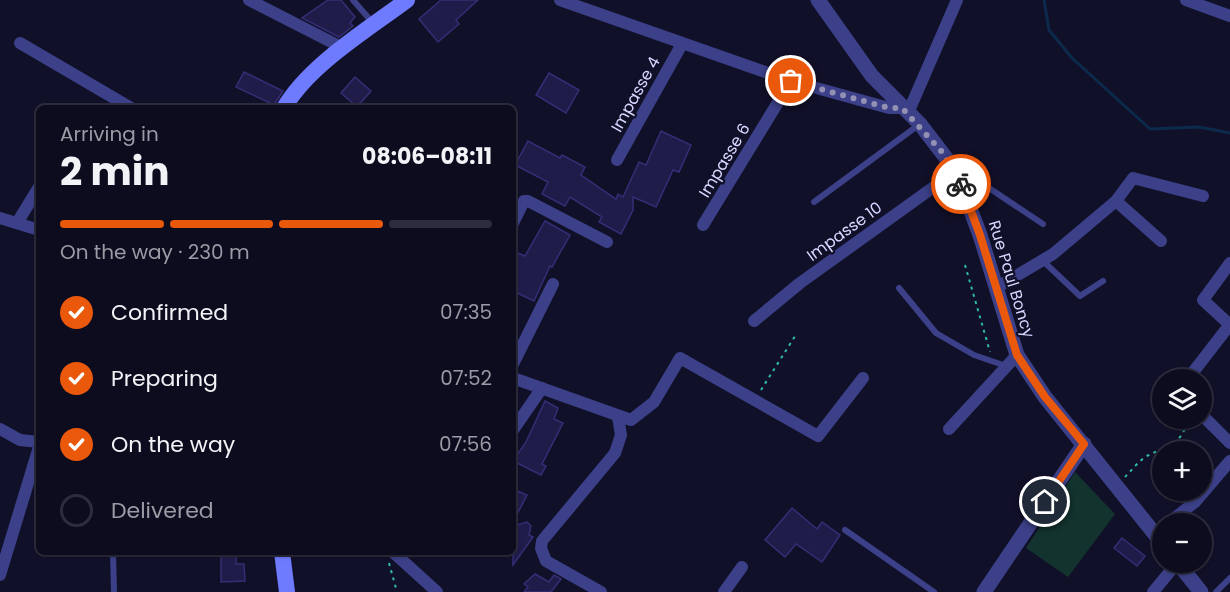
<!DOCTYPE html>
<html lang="en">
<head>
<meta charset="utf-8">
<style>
  :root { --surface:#0d0c1f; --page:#161528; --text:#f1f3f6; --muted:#9a9ba4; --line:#2d2c3d; --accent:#ea580c }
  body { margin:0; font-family:Poppins,sans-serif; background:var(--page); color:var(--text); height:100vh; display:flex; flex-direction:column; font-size:22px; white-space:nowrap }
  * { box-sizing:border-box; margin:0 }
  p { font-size:20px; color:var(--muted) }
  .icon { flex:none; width:33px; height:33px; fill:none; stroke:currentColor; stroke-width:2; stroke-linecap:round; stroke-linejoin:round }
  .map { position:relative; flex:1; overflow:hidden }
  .side { position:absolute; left:36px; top:105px; width:480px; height:450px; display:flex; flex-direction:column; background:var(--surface); border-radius:9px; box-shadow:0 2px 4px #0004,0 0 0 2px var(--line) }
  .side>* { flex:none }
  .buttons { position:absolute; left:1152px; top:369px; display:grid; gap:12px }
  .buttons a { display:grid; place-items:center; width:60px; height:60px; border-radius:50%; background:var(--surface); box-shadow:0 2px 4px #0004,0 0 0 2px var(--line); font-size:30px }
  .pin { position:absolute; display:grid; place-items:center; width:51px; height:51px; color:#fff; margin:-26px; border:3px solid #fff; border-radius:50%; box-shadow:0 2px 6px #0007 }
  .courier { position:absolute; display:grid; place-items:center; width:60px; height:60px; margin:-30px; border:4px solid #ea580c; border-radius:50%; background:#fff; color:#222; box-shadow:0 2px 8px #0007 }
  .summary em { font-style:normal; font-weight:700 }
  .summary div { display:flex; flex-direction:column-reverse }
  .summary { display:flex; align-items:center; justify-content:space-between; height:102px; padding:0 24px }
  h1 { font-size:39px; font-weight:700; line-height:45px }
  .bar { display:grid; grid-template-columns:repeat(4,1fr); gap:9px 6px; align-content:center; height:72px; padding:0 24px }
  .bar i { height:8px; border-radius:4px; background:var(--line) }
  .bar .current { background:var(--accent) }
  .bar p { grid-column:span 4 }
  ol { padding:0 24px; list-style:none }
  li { display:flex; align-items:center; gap:18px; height:66px }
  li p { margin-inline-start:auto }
  li .icon { padding:6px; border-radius:50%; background:var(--accent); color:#fff; stroke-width:4 }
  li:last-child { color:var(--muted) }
  li i { width:33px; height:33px; border:3px solid var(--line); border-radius:50% }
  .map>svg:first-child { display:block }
  .green { fill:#13332e }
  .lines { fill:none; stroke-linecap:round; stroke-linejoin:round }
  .stream { stroke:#0c2a4b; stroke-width:3 }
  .building { fill:#201c4a; stroke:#342e76; stroke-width:1.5 }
  .path { stroke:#2fbba3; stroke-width:2; stroke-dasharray:3 4.5; stroke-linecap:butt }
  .service { stroke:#3b4088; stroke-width:6 }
  .minor { stroke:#3b4088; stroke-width:12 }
  .tertiary { stroke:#3b4088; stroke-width:15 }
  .secondary { stroke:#6e7bff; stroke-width:16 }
  .done { stroke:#9291b4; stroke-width:6; stroke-dasharray:0 10.8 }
  .route { stroke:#ea580c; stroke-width:8 }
  .labels { text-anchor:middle; stroke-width:4.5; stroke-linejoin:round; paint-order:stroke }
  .street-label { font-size:16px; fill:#d8d7ff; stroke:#111029 }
</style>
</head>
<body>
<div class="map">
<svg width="1230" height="592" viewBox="0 0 1230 592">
  <rect width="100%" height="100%" fill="#111029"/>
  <path class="green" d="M1075 472 1115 514 1068 577 1026 548Z"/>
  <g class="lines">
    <path class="stream" d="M1044 0 1049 30 1072 58 1150 129 1199 127 1230 133"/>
  </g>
  <g class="building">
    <path d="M328 0H341L355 17 350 23 353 26 339 37 302 18Z"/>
    <path d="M441 0H478L456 20 459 24 438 42 419 19Z"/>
    <path d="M244 72 283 91 274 105 236 87Z"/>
    <path d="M549 73 579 90 566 113 536 95Z"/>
    <path d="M355 77 371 91 357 107 341 93Z"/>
    <path d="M661 131 691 145 679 172 673 170 656 207 633 197V210L621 234 599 222 602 217 570 197 565 206 542 194 548 182 515 165 528 141 560 158 562 155 585 167 581 175 616 199 618 194 623 197 639 162 646 165Z"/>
    <path d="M545 221 570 235 552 267 550 266 534 301 513 291V251L525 256Z"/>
    <path d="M545 401 558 408 554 419 563 423 542 464 546 466 541 475 513 461 526 442Z"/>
    <path d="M513 489 527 495 513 522Z"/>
    <path d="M792 508 817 529 822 522 840 535 822 562 796 544 785 557 765 540Z"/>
    <path d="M527 522 531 526 529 535 533 537 513 565V526Z"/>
    <path d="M1122 538 1145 556 1137 566 1114 548Z"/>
    <path d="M221 555H236V564H244L245 581 221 582Z"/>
    <path d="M535 574 549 582 554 575 561 579 551 592H524L528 587 524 584Z"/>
  </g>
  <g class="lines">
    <g class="path">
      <path d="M965 265 990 352"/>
      <path d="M761 390 797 333"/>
      <path d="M1177 440 1179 452"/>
      <path d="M1125 477C1132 470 1140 459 1149 455 1170 444 1182 445 1188 418"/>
      <path d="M389 563 397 592"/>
    </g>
    <g class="service">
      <path d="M353 0 372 22"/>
      <path d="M959 173 986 186 1043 224"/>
      <path d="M814 202 920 124"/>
      <path d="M1042 260 1080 296 1103 281"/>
      <path d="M899 288 936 333 974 355 1006 366"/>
      <path d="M845 530 934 592"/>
      <path d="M113 552 114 592"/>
      <path d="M1216 592 1230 578"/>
    </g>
    <g class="minor">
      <path d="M249 0 343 48"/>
      <path d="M560 0 791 81 889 108H902"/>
      <path d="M1186 0 1230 16"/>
      <path d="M20 43 131 108"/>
      <path d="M908 113 957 0"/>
      <path d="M617 160 682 44"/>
      <path d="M1116 201 1161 241"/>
      <path d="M0 218 39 230"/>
      <path d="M17 223 39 187"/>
      <path d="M513 223 524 201H528L607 242"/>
      <path d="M703 225 791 81"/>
      <path d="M996 288 1053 254 1116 201 1133 178 1203 196"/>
      <path d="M754 321 800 283 956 171"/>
      <path d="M513 364 553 284"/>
      <path d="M513 378 631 420 654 402 680 358 818 436 863 378"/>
      <path d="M1187 380 1228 327V323L1203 300 1230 263"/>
      <path d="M1202 415 1230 443"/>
      <path d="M0 429 20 440 39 442"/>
      <path d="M949 429 1017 355"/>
      <path d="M513 430 542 388"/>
      <path d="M1167 524 1195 502 1230 461"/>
      <path d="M393 552 437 592"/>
      <path d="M0 575 39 447"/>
      <path d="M601 592 546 561 541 548 542 541 615 453 621 435 618 417"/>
      <path d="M724 592 742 567"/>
      <path d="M1153 592 1177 563"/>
    </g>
    <g class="tertiary">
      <path d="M818 0 872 76 920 124 956 171 980 235 1017 355 1045 397 1162 543"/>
      <path d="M1177 562 1201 592"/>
      <path d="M984 592 1084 444"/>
    </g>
    <g class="secondary">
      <path d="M284 108C309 65 367 30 407 0"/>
      <path d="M282 552 287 592"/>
    </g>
  </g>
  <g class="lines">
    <path class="done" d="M791 81 889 108H902L942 152 961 184"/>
    <path class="route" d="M961 184 980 235 1017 355 1045 397 1084 444 1045 502"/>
  </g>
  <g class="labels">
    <g class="street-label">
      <text transform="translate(635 94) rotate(-61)" y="6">Impasse 4</text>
      <text transform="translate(724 160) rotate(-59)" y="6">Impasse 6</text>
      <text transform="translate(844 231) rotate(-36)" y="6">Impasse 10</text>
      <text transform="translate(1012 279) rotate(73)" y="6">Rue Paul Boncy</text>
    </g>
  </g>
</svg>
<div class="buttons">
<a><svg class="icon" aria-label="layers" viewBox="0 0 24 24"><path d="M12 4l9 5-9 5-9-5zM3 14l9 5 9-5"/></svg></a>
<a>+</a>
<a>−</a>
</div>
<div class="pin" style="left:791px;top:81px;background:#ea580c"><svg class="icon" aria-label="bag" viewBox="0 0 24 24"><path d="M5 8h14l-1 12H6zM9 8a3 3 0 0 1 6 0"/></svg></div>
<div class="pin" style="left:1045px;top:502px;background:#1f2937"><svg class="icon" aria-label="home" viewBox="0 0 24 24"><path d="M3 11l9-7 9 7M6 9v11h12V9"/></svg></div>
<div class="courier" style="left:961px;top:184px"><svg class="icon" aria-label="bike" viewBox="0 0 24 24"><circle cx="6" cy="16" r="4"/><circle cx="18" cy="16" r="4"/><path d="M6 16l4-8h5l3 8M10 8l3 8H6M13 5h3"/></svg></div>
<section class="side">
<div class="summary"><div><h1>2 min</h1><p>Arriving in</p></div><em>08:06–08:11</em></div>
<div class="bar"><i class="current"></i><i class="current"></i><i class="current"></i><i></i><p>On the way · 230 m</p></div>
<ol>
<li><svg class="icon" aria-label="check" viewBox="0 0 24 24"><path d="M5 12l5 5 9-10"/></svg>Confirmed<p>07:35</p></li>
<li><svg class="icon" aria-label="check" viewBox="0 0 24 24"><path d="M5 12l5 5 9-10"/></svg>Preparing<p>07:52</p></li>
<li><svg class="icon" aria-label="check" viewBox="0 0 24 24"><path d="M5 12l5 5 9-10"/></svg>On the way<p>07:56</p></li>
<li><i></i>Delivered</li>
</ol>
</section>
</div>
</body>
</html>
